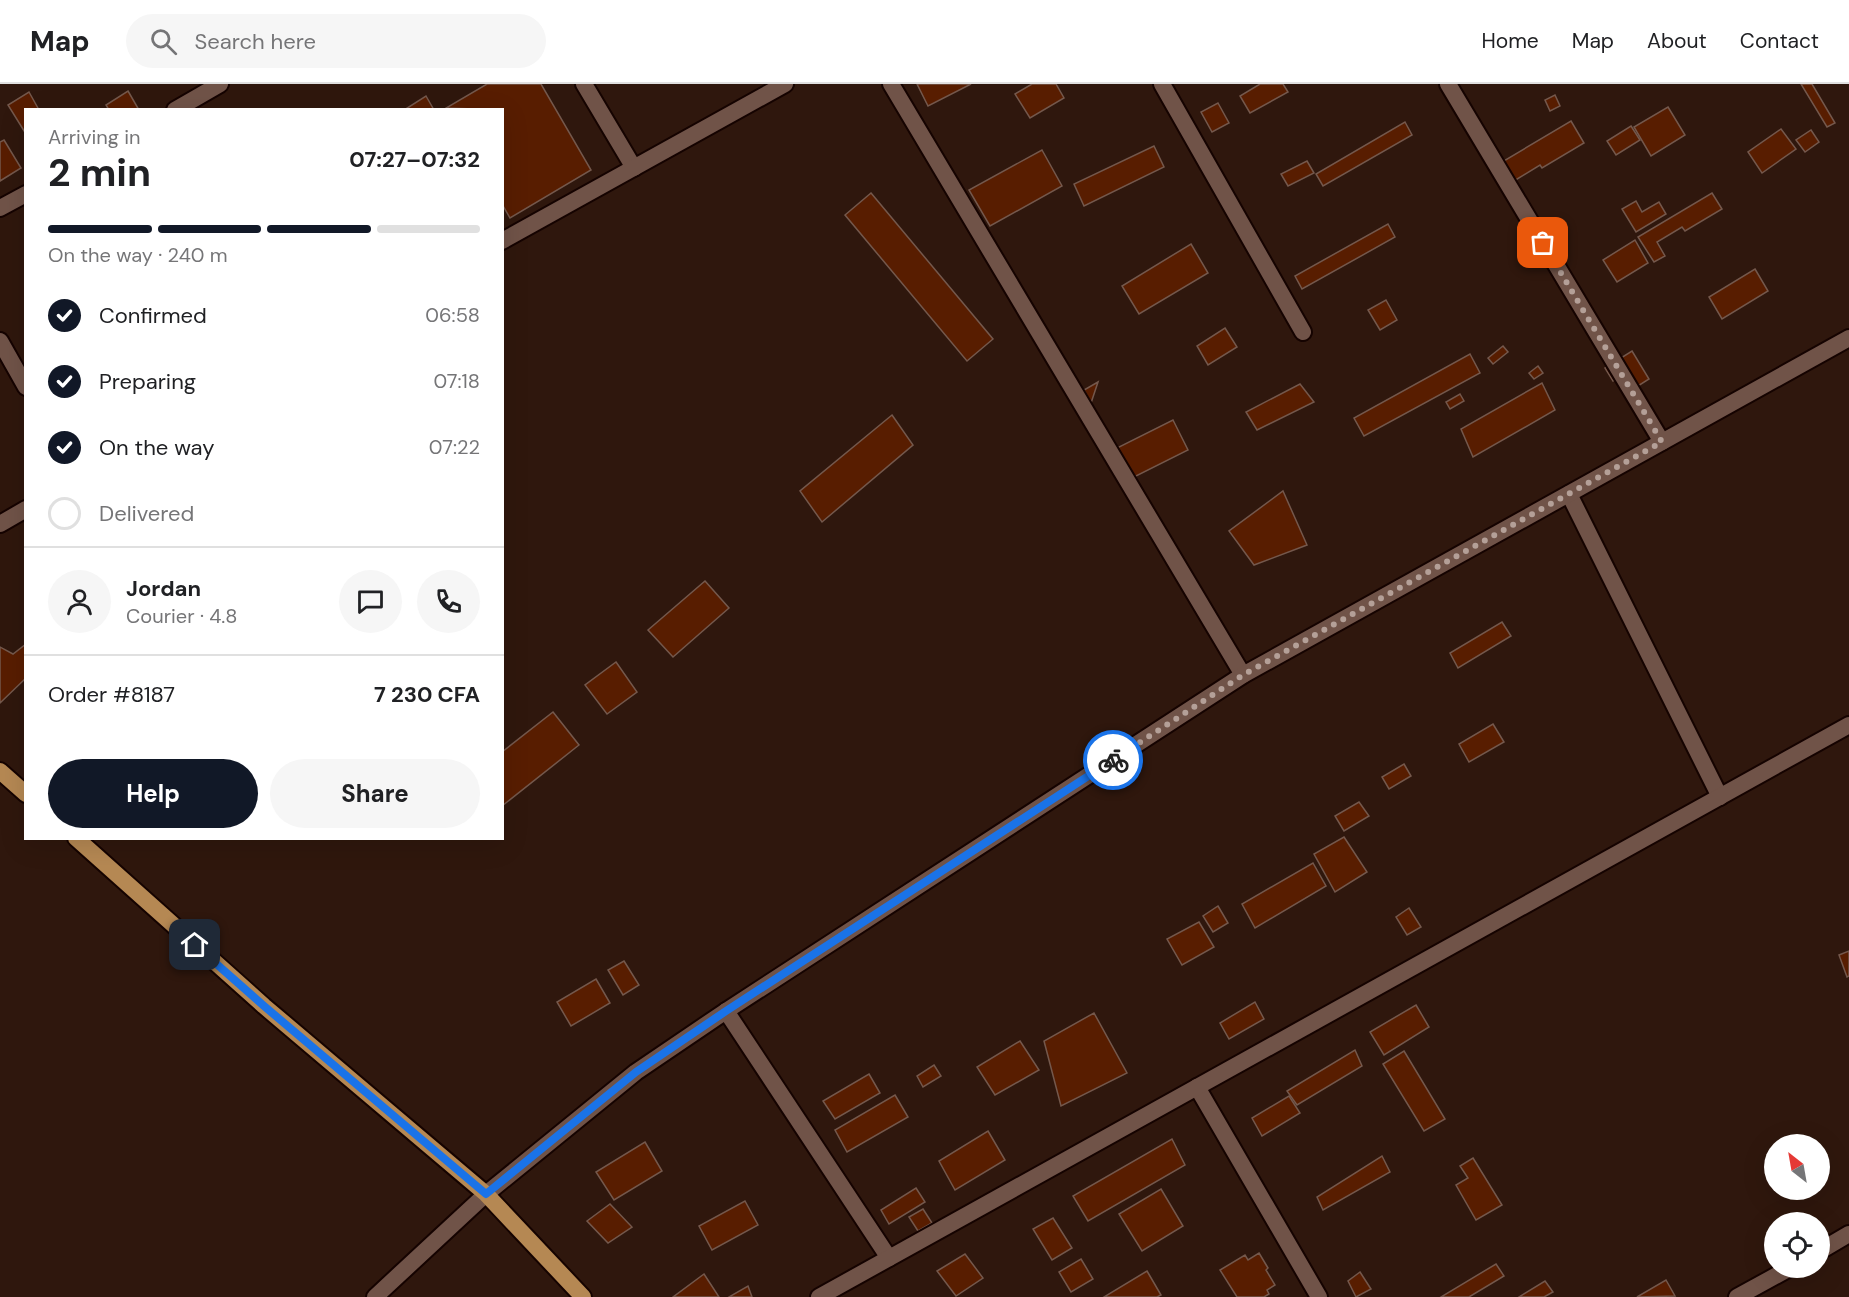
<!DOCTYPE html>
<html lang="en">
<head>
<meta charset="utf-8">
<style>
  :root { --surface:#fff; --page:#f6f6f6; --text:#202124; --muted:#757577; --line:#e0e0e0; --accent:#111827 }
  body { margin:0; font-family:"DM Sans",sans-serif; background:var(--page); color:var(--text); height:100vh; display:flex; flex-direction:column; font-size:22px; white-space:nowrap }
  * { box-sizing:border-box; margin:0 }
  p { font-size:20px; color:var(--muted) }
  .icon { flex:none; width:33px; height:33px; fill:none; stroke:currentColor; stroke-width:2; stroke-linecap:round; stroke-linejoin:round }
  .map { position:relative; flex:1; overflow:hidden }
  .details { position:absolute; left:24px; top:24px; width:480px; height:732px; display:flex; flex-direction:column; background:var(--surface); border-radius:0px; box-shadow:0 6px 24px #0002 }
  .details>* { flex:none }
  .needle { width:39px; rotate:329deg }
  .buttons { position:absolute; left:1764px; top:1050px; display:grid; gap:12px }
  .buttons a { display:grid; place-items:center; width:66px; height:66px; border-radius:50%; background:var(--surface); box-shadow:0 6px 24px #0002; font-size:30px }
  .pin { position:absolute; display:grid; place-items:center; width:51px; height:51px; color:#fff; margin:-26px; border-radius:12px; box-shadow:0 3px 9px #0006 }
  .courier { position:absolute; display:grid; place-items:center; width:60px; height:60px; margin:-30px; border:4px solid #1a73e8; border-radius:50%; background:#fff; color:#222; box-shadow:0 2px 8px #0007 }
  .head em { font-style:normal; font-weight:700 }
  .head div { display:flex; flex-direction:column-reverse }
  .head { display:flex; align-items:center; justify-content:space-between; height:102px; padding:0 24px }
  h1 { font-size:39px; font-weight:700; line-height:45px }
  .bar { display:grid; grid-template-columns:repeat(4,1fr); gap:9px 6px; align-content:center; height:72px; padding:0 24px }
  .bar i { height:8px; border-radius:4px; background:var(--line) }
  .bar .current { background:var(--accent) }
  .bar p { grid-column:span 4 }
  .line { display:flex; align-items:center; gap:15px; padding:0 24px; border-top:2px solid var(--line) }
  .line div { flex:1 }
  .round { display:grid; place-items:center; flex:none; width:63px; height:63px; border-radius:32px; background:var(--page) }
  ol { padding:0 24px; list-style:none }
  li { display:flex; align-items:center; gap:18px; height:66px }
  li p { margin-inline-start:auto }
  li .icon { padding:6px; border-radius:50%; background:var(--accent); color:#fff; stroke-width:4 }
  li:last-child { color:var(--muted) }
  li i { width:33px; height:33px; border:3px solid var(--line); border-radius:50% }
  .primary-button { display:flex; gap:12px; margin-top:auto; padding:12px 24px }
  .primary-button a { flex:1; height:69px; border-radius:36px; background:var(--accent); color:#fff; font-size:24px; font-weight:700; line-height:69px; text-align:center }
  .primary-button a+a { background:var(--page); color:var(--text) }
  header { display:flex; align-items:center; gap:36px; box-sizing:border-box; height:84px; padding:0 30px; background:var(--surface); border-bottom:2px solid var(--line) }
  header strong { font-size:28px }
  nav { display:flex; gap:33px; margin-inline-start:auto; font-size:21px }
  .search { width:420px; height:54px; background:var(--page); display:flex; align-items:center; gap:15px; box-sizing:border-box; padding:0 21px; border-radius:33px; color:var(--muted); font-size:22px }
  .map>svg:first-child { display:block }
  .building { fill:#581d00; stroke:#74584c; stroke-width:1.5 }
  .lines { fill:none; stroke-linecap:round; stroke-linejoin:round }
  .minor-casing { stroke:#150300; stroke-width:20 }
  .primary-casing { stroke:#150300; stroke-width:20 }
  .minor { stroke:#705348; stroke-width:16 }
  .primary { stroke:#b58853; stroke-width:16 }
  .done { stroke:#b4a098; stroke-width:6; stroke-dasharray:0 10.8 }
  .route { stroke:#1a73e8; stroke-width:8 }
</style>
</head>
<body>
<header>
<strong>Map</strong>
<div class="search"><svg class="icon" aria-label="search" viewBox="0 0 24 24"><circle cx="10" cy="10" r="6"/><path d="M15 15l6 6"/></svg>Search here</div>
<nav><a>Home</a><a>Map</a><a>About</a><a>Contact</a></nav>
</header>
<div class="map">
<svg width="1849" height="1213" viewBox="0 0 1849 1213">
  <rect width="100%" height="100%" fill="#2f170d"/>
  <g class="building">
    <path d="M487 0H541L591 86 510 134 502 120V26L446 24Z"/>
    <path d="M917 0H971L928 22Z"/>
    <path d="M1032 0H1056L1064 14 1030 34 1015 10Z"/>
    <path d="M1260 0H1283L1288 8 1250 29 1240 12Z"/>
    <path d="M1801 0H1812L1835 39 1827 43Z"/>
    <path d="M128 7 139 26H109L106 21Z"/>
    <path d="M29 8 39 26H26V50L8 21Z"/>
    <path d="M1555 11 1560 22 1550 27 1545 16Z"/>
    <path d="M426 12 434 26H404Z"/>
    <path d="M1218 19 1229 39 1212 48 1201 28Z"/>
    <path d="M1668 23 1685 51 1651 72 1634 43Z"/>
    <path d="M1571 37 1584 59 1542 84 1540 81 1509 100 1497 81Z"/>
    <path d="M1405 38 1412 51 1323 102 1316 90Z"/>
    <path d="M1631 42 1640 56 1616 71 1607 57Z"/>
    <path d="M1781 45 1796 65 1762 89 1748 68Z"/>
    <path d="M1811 46 1819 58 1805 68 1796 56Z"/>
    <path d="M4 56 21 84 0 97V58Z"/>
    <path d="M1154 62 1164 83 1084 122 1074 100Z"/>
    <path d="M1042 66 1062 102 990 142 969 106Z"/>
    <path d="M1307 77 1314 89 1288 102 1281 90Z"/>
    <path d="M871 109 993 255 967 277 845 131Z"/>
    <path d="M1712 109 1722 125 1685 147 1682 143 1657 158 1665 172 1654 178 1638 153Z"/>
    <path d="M1636 117 1642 128 1659 118 1666 130 1636 148 1622 125Z"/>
    <path d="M1388 140 1395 153 1302 205 1295 192Z"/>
    <path d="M1635 156 1648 179 1617 198 1603 176Z"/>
    <path d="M1191 160 1208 189 1139 230 1122 202Z"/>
    <path d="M1755 185 1768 207 1722 235 1709 213Z"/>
    <path d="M1386 216 1397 236 1380 246 1368 226Z"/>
    <path d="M1225 244 1237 263 1208 281 1197 262Z"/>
    <path d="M1503 262 1508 268 1493 280 1488 274Z"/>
    <path d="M1632 267 1649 295 1638 302 1629 288 1613 297 1605 284Z"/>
    <path d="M1470 270 1480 289 1364 352 1354 334Z"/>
    <path d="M1538 282 1543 289 1534 295 1529 289Z"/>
    <path d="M1098 298 1091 319 1084 306Z"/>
    <path d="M1542 299 1555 326 1473 373 1461 345Z"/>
    <path d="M1300 300 1314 318 1257 346 1246 328Z"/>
    <path d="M1460 310 1464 317 1450 325 1446 318Z"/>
    <path d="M892 331 913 361 822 438 800 407Z"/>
    <path d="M1173 336 1188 366 1132 394 1117 364Z"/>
    <path d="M1283 407 1307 461 1254 481 1229 447Z"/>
    <path d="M705 497 729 524 673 573 648 546Z"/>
    <path d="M1502 538 1511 552 1458 584 1450 569Z"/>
    <path d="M26 560V594L0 619V563L13 570Z"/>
    <path d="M616 578 637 608 607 630 585 601Z"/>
    <path d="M553 628 579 661 502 722V668Z"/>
    <path d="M1493 640 1504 658 1469 678 1459 660Z"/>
    <path d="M1404 680 1411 692 1389 705 1382 693Z"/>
    <path d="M1359 718 1369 732 1344 747 1335 732Z"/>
    <path d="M1344 753 1367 788 1335 808 1314 770Z"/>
    <path d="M1313 779 1326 802 1255 844 1242 820Z"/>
    <path d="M1218 822 1228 839 1213 848 1203 832Z"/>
    <path d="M1409 824 1421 843 1407 851 1396 833Z"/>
    <path d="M1199 838 1214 863 1182 881 1167 855Z"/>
    <path d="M1849 867V892L1847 893 1839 871Z"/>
    <path d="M624 877 639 901 623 911 608 886Z"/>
    <path d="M596 895 610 919 571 942 557 918Z"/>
    <path d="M1255 918 1264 935 1229 955 1220 939Z"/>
    <path d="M1416 921 1429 943 1384 971 1370 948Z"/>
    <path d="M1094 929 1127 989 1061 1022 1044 957Z"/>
    <path d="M1020 957 1039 986 995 1011 977 983Z"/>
    <path d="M1355 966 1362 982 1297 1021 1287 1007Z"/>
    <path d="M1404 967 1445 1035 1424 1047 1383 980Z"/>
    <path d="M934 981 941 992 923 1003 917 992Z"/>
    <path d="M869 990 880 1009 835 1035 823 1017Z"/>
    <path d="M895 1011 908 1033 847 1068 835 1046Z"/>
    <path d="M1289 1012 1300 1029 1262 1052 1252 1034Z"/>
    <path d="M988 1047 1005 1076 955 1106 939 1077Z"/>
    <path d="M1172 1055 1185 1081 1088 1137 1073 1112Z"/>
    <path d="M645 1058 662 1087 614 1116 596 1088Z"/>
    <path d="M1382 1072 1390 1088 1323 1126 1317 1113Z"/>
    <path d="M1473 1074 1502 1121 1476 1136 1456 1101 1468 1094 1460 1082Z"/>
    <path d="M916 1104 925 1118 889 1140 881 1126Z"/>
    <path d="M1161 1105 1183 1142 1142 1167 1119 1130Z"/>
    <path d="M745 1117 758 1141 712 1166 699 1142Z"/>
    <path d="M610 1120 632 1143 608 1159 587 1137Z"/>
    <path d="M923 1125 932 1139 918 1147 909 1133Z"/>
    <path d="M1053 1134 1072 1164 1052 1176 1033 1145Z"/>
    <path d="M1259 1169 1268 1184 1266 1186 1275 1201 1267 1206 1269 1210 1264 1213H1237L1220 1186 1245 1171 1248 1176Z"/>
    <path d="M965 1170 983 1194 956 1212 937 1187Z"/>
    <path d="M1081 1175 1093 1195 1071 1208 1059 1188Z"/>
    <path d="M1496 1180 1504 1192 1469 1213H1441Z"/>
    <path d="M1147 1187 1161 1211 1157 1213H1104Z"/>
    <path d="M1360 1188 1371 1205 1356 1213 1348 1197Z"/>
    <path d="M704 1190 719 1213H673Z"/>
    <path d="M1666 1196 1675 1212 1637 1213Z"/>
    <path d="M1545 1197 1553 1208 1544 1213H1519Z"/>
    <path d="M748 1202 752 1213H729Z"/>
  </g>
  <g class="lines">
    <defs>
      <g id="minor">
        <path d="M584 0 634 84"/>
        <path d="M891 0 1243 591"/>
        <path d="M1162 0 1303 248"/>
        <path d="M1448 0 1662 358"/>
        <path d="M175 26 220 0"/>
        <path d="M0 124 26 110"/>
        <path d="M502 157 785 0"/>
        <path d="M0 257 26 303"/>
        <path d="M1569 410 1720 713"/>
        <path d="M0 440 26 425"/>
        <path d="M726 927 889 1174"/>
        <path d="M1197 1003 1319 1213"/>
        <path d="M1820 1167 1849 1150"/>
        <path d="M375 1213 486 1110 636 988 726 927 1243 591 1849 254"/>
        <path d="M819 1213 1849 641"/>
        <path d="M1737 1213 1790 1184"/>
      </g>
      <g id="primary">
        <path d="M0 687 26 710"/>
        <path d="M76 754 264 922 486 1110 583 1213"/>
      </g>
    </defs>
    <use href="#minor" class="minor-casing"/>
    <use href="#primary" class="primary-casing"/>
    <use href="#minor" class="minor"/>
    <use href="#primary" class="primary"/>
  </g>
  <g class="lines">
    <path class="done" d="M1113 676 1243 591 1662 358 1543 159"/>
    <path class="route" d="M195 861 264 922 486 1110 636 988 726 927 1113 676"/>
  </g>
</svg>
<div class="buttons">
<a><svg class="needle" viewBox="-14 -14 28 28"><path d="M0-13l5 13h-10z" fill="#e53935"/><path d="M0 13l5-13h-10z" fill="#757577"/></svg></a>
<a><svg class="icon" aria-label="locate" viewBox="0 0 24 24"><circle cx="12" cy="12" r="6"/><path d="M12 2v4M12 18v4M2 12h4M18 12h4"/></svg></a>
</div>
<div class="pin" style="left:1543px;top:159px;background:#ea580c"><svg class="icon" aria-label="bag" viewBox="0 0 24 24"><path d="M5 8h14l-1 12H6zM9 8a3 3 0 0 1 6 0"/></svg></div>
<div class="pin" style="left:195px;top:861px;background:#1f2937"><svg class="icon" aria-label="home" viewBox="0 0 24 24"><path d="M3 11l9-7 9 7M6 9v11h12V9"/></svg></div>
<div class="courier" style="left:1113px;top:676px"><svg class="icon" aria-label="bike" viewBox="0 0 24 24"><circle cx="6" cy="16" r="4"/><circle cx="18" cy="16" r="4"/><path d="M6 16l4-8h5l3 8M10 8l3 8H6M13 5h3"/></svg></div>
<section class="details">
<div class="head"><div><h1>2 min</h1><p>Arriving in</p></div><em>07:27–07:32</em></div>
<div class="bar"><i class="current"></i><i class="current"></i><i class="current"></i><i></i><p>On the way · 240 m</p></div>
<ol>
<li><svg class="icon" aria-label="check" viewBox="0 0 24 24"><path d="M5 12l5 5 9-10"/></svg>Confirmed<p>06:58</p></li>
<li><svg class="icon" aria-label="check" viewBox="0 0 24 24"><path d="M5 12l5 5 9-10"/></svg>Preparing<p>07:18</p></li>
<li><svg class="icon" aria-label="check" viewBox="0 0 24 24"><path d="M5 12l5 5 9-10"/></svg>On the way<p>07:22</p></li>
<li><i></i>Delivered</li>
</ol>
<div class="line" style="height:108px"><a class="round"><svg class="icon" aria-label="person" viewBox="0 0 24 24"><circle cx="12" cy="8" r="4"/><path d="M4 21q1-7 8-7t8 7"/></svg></a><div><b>Jordan</b><p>Courier · 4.8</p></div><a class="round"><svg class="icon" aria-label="chat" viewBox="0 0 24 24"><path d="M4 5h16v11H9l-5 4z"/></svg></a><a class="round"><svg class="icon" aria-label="phone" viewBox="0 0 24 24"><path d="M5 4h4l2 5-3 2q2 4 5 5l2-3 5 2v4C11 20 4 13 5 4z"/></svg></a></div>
<div class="line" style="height:78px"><div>Order #8187</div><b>7 230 CFA</b></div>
<div class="primary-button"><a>Help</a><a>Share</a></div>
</section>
</div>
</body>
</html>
